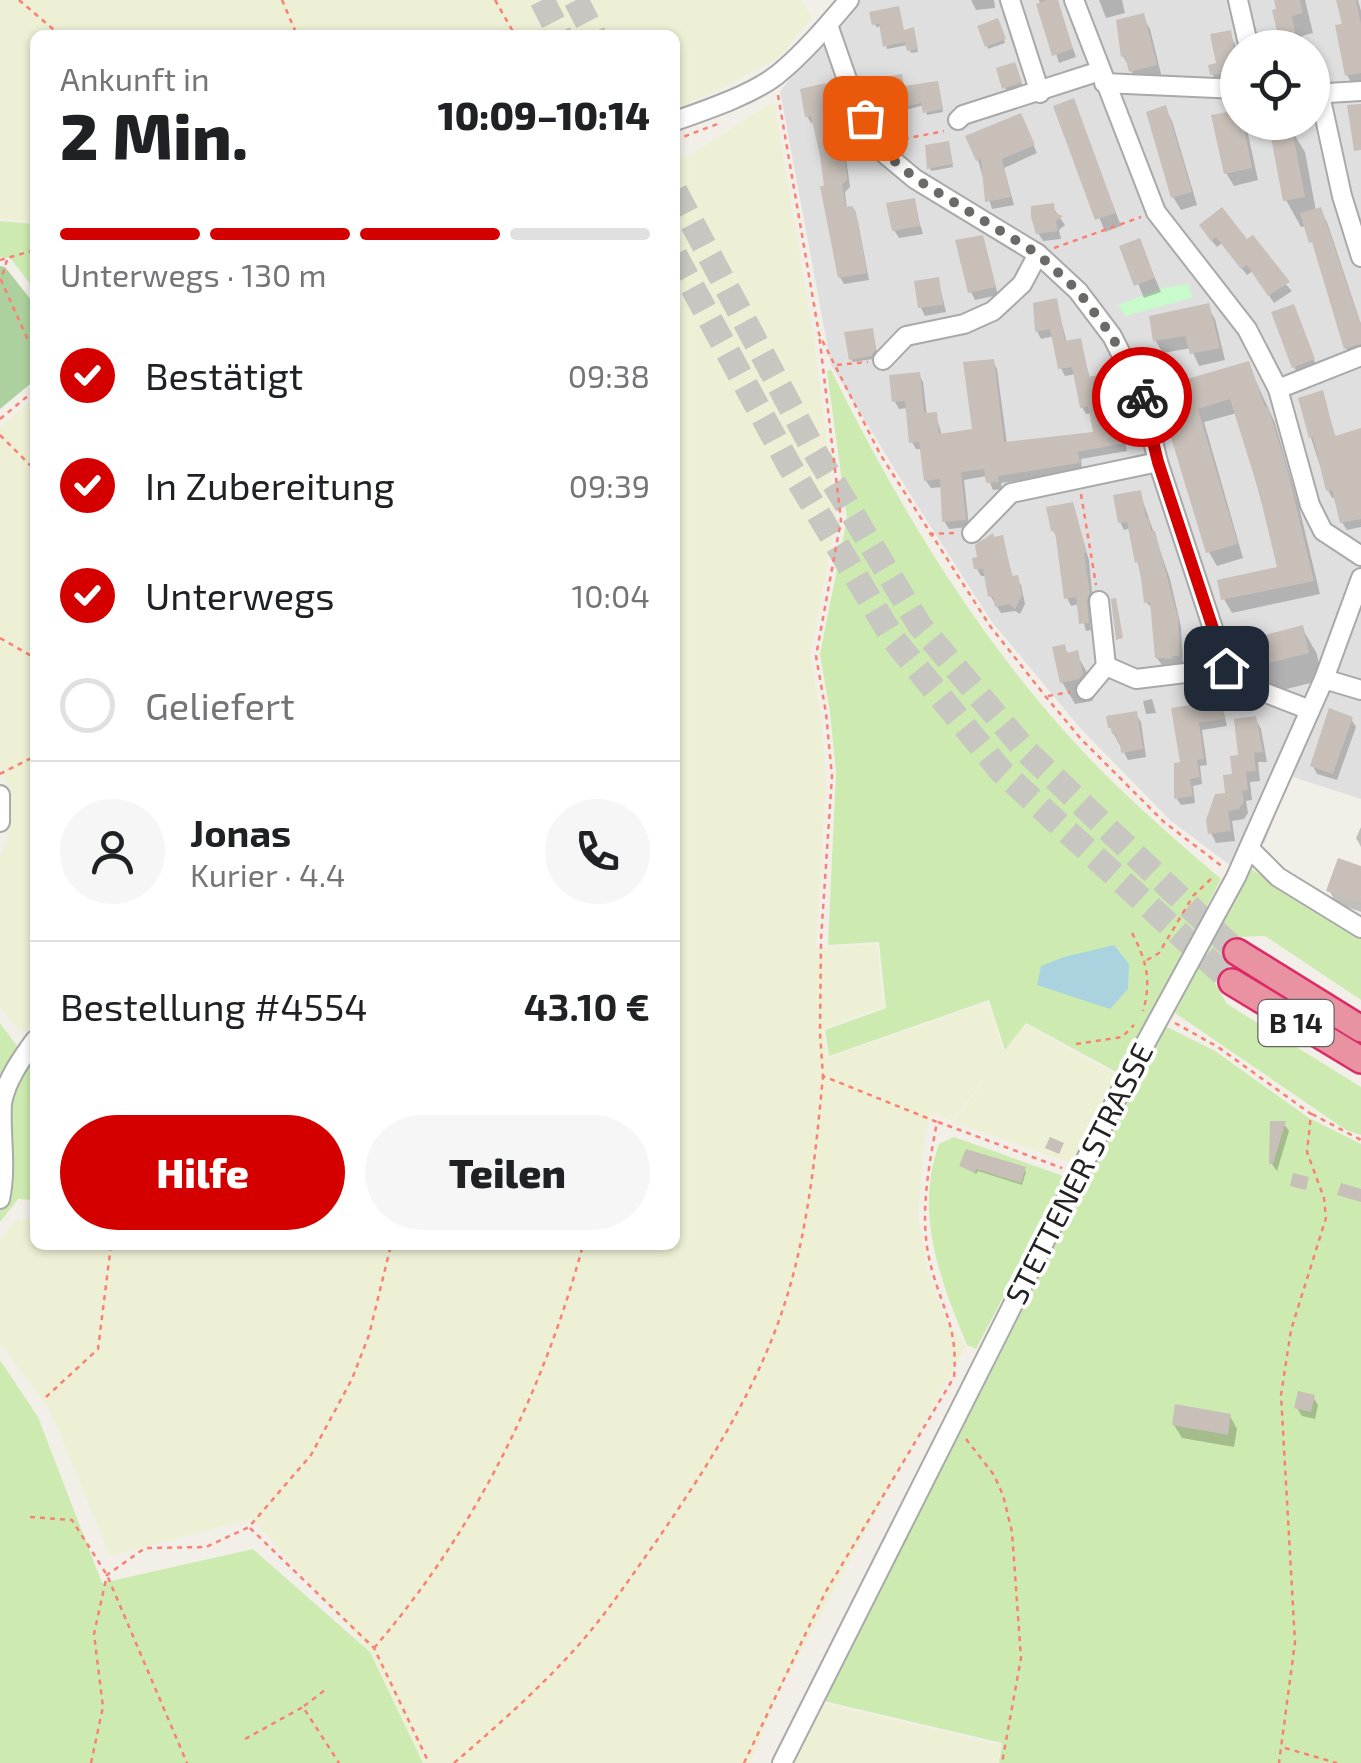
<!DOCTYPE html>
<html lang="de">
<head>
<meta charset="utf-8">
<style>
  :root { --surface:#fff; --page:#f6f6f6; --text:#202124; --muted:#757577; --line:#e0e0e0; --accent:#d40000 }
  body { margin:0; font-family:"Exo 2",sans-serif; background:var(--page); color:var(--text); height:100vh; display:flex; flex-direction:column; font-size:38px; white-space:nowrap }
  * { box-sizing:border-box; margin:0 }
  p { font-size:32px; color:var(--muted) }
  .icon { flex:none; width:55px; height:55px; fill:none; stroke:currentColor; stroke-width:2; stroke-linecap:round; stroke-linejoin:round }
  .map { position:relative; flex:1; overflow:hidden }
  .sheet { position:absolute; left:30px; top:30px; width:650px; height:1220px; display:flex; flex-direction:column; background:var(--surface); border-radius:15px; box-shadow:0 2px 8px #0004 }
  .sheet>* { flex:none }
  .fabs { position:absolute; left:1220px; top:30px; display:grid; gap:20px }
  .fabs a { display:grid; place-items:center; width:110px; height:110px; border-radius:50%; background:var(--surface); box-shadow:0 2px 8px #0004; font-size:50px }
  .pin { position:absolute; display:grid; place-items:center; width:85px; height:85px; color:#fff; margin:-42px; border-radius:20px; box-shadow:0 5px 15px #0006 }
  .courier { position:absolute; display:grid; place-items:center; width:100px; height:100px; margin:-50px; border:8px solid #d40000; border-radius:50%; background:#fff; color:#222; box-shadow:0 2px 12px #0007 }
  .summary em { font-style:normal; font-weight:800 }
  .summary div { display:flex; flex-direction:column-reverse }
  .summary { display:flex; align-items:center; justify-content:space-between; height:170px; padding:0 30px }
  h1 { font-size:65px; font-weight:800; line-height:75px }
  .bar { display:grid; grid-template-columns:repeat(4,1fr); gap:15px 10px; align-content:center; height:120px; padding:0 30px }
  .bar i { height:12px; border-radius:8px; background:var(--line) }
  .bar .selected { background:var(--accent) }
  .bar p { grid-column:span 4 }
  .line { display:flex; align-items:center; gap:25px; padding:0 30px; border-top:2px solid var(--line) }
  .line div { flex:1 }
  .round { display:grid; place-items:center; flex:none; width:105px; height:105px; border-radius:52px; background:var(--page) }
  ol { padding:0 30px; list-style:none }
  li { display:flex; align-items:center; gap:30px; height:110px }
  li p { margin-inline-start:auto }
  li .icon { padding:10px; border-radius:50%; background:var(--accent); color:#fff; stroke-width:4 }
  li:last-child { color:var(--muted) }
  li i { width:55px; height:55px; border:5px solid var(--line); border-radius:50% }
  .cta { display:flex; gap:20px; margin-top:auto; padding:20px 30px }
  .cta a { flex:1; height:115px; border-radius:60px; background:var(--accent); color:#fff; font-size:40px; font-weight:800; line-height:115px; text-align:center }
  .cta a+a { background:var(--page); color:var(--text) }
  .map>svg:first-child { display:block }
  .residential { fill:#e0dfdf; fill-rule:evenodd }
  .farmland { fill:#eef0d5 }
  .grass { fill:#cdebb0 }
  .forest { fill:#add19e }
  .park { fill:#c8facc }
  .water { fill:#aad3df }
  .shadow { fill:#0003 }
  .building { fill:#c7bfb8 }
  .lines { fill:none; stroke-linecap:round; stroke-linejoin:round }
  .highway-tunnel { stroke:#c8c6c1; stroke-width:25; stroke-dasharray:25 12; stroke-linecap:butt }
  .minor-casing { stroke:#a9a9a9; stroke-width:22 }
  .highway-casing { stroke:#dc2a67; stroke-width:30 }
  .path { stroke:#fa8072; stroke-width:2.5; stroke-dasharray:5 5; stroke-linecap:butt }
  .minor { stroke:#fff; stroke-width:18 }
  .highway { stroke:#e892a2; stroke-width:25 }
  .done { stroke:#6b6a68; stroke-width:10; stroke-dasharray:0 18 }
  .route { stroke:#d40000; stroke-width:12 }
  .labels { text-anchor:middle; stroke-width:8; stroke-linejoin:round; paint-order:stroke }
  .shield { fill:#fff; stroke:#646464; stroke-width:2.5 }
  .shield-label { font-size:28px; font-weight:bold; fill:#222 }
  .street-label { font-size:30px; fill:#222; stroke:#fff }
</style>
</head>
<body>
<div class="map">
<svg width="1361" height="1763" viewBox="0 0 1361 1763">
  <rect width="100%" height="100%" fill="#f2efe9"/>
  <path class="residential" d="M857 0H1361V799L1290 776 1265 842 1231 866 1170 820 1081 729 992 622 913 499 831 365 780 91ZM1238 48H1312V122H1238Z"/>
  <g class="farmland">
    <path d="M0 0H801L812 18 779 57 725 87 675 109V35H35V222L0 219Z"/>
    <path d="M774 101 815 346 836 519 810 656 821 715 826 779 816 948 877 944 884 1007 823 1029 827 1058 988 1002 1004 1052 1025 1024 1119 1076 1073 1164 954 1122 997 1062 952 1121 933 1114 925 1131 918 1217 927 1269 946 1320 966 1346 782 1687 750 1763H424L370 1651 252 1519 110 1556 50 1410 0 1344V1240L16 1220 35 1219V1245H675V159L687 157Z"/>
    <path d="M35 397V1026L21 1033 0 1006V858L6 843 11 800 0 765V428Z"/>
    <path d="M814 1701 1001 1745 997 1763H784Z"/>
  </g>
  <g class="grass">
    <path d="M0 221 35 224V290L10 258 0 257Z"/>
    <path d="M831 370C897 504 975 634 1076 744 1121 793 1171 836 1221 879L1120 1074 1026 1023 1005 1050 989 1000 829 1056 825 1030 886 1008 879 942 828 945 836 772 830 712 820 654 847 519 827 371Z"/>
    <path d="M1248 867 1361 939V1000L1265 936 1239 937 1211 976 1227 1004 1361 1087V1135L1346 1130 1175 1013Z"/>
    <path d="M0 1023 17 1046 35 1047V1200L18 1199 0 1222Z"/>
    <path d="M1167 1027 1215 1051 1309 1118 1361 1144V1763H999L1002 1743 815 1699 1135 1074Z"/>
    <path d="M954 1137 1066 1177 976 1349 967 1345C940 1280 914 1213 939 1144Z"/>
    <path d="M0 1360 38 1417 102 1583 253 1549 370 1652 423 1763H0Z"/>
  </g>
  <path class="forest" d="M0 266 5 267 35 305V380L0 409Z"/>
  <path class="park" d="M1189 284 1192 298 1125 316 1118 305 1163 288Z"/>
  <path class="water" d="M1114 945 1129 964 1128 989 1110 1009 1037 985 1041 966 1064 957Z"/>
  <g class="shadow">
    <path d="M971 0H994L995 8 976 10Z"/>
    <path d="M1039 0H1056L1076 57 1059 63Z"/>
    <path d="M1099 0H1122L1125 13 1106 18Z"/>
    <path d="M1276 0H1305L1313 33 1302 36 1304 48H1270L1269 42 1282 40Z"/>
    <path d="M1338 0H1358L1361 11V84L1353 85 1347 75 1345 26Z"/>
    <path d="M872 14 904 32 914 33 918 52 911 53 908 45 887 49 882 26 876 27Z"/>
    <path d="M1142 16 1150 29 1162 78 1138 83 1123 56Z"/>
    <path d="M999 24 1005 43 988 49 987 46Z"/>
    <path d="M1229 33 1238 50V86L1220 87 1212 74 1219 65Z"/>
    <path d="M1018 72 1024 91 1009 96 1005 88Z"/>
    <path d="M880 80 904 89 939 87 943 112 927 115 924 105 887 115Z"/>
    <path d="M825 86 835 129 839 128 843 135 850 187 845 192 847 210 851 209 858 222 869 280 844 284 840 277 815 122 811 123 807 116Z"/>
    <path d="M1073 101 1121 226 1105 232 1056 107Z"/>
    <path d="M1165 108 1172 121 1197 205 1181 210 1173 197Z"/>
    <path d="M1238 122 1246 125 1258 180 1234 186 1226 173Z"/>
    <path d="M1024 124 1037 153 1004 168 1014 205 992 209 978 160Z"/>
    <path d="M1289 126 1305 152 1316 211 1320 210 1327 222 1361 324V360L1354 361 1346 348 1318 252 1307 226 1301 227 1286 200Z"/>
    <path d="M949 146 953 167 931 171 930 168Z"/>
    <path d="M913 201 923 234 899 238 894 230Z"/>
    <path d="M1052 206 1065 225 1059 230 1061 239 1043 241 1038 233Z"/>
    <path d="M1206 234 1247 242 1292 291 1274 303 1253 271 1247 275 1222 243 1217 247Z"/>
    <path d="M1139 241 1161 292 1144 298 1123 247Z"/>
    <path d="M985 245 998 295 975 300 971 292Z"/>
    <path d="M938 279 946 312 925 316 921 308Z"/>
    <path d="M1056 301 1067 343 1080 341 1090 379 1101 377 1105 385 1112 419 1118 418 1122 425 1127 451 1081 459 1082 471 1001 483 1002 489 993 490 987 476 964 480 969 527 949 529 944 521 943 487 931 488 926 481 922 449H916L912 442 908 408 899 409 895 402 919 375 923 382 927 416 936 415 942 436 974 431 993 362 997 369 1007 444 1096 435 1092 413 1086 414 1082 407 1076 374 1065 376 1061 368 1054 336 1041 339 1037 331Z"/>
    <path d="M1207 306 1215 319 1225 360 1199 366 1191 348 1163 353 1155 340Z"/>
    <path d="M1298 315 1317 368 1298 374 1294 367Z"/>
    <path d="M873 333 877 353 873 359 853 362 851 359Z"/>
    <path d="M1248 364 1275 423 1298 503 1320 594 1232 613 1224 599 1280 569 1237 413 1204 422 1243 558 1217 566 1209 552 1159 390Z"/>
    <path d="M1322 393 1336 439 1361 430V527L1347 530 1342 522 1336 497 1332 498 1328 490 1311 438 1301 399Z"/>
    <path d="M1140 493 1170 579 1181 627 1183 662 1175 666 1162 665 1157 658 1153 609 1146 602 1131 528 1124 530 1120 522Z"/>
    <path d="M1072 504 1089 560 1093 602 1089 610 1091 630 1086 631 1079 604 1071 606 1067 598 1058 539 1053 530Z"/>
    <path d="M1002 538 1013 578H1016L1021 585 1025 604 1020 614 1015 611 1001 613 991 597 987 576H981L977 569Z"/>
    <path d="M1302 628 1317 654 1322 680 1267 694 1251 668 1246 643Z"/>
    <path d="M1064 647 1069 655 1076 653 1089 676 1094 698 1092 701 1075 704 1062 682Z"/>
    <path d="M1218 689 1227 726 1202 730 1207 765 1200 766 1202 784 1193 786 1195 803 1181 805 1177 799 1183 764 1174 710 1212 705Z"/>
    <path d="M1152 699 1156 713 1146 714 1143 701Z"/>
    <path d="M1136 714 1141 722 1146 757 1128 760 1110 727Z"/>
    <path d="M1255 718 1261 729 1267 762H1258L1260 781 1250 782 1252 800 1246 801 1248 813 1244 819 1232 821 1235 841 1216 843 1211 833 1228 795Z"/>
    <path d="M1351 719 1356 727 1337 780 1317 774 1313 766Z"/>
    <path d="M1361 827V847L1356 838Z"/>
    <path d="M1361 869V912L1336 903 1329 890Z"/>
    <path d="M1284 1124 1289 1131 1277 1171 1271 1163Z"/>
    <path d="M962 1165 1024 1169 1026 1172 1022 1185 978 1171 976 1174Z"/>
    <path d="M1313 1397 1318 1405 1315 1419 1302 1416 1297 1408Z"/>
    <path d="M1230 1416 1237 1429 1234 1447 1182 1438 1174 1425Z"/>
  </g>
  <g class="building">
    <path d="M1047 0H1058L1073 49 1052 56 1036 4Z"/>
    <path d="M1274 0H1300L1303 13 1292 16 1298 48H1281L1272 10 1276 9Z"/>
    <path d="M1336 0H1356L1361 24V73L1345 76 1335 25 1342 24Z"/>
    <path d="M899 6 904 30 914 27 918 49 907 51 905 42 883 47 879 24 872 25 869 12Z"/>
    <path d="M1144 13 1157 65 1129 72 1125 56 1121 57 1116 20Z"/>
    <path d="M998 18 1006 39 985 47 977 26Z"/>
    <path d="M1231 30 1238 73 1210 75 1208 65 1216 63 1210 34Z"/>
    <path d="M1015 62 1022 82 1002 89 996 68Z"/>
    <path d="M902 74 904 86 938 81 943 109 923 113 921 103 883 112 877 78Z"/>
    <path d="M826 83 833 127 840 125 845 152 847 180 842 184 846 207 852 206 856 212 867 273 838 278 820 186H824L820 156 811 116 805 117 800 89Z"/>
    <path d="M1074 98 1116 213 1095 220 1053 106Z"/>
    <path d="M1361 104V150L1354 151 1347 105Z"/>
    <path d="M1166 105 1192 192 1171 198 1146 112Z"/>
    <path d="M1238 110V122H1243L1252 168 1224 174 1211 115Z"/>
    <path d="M1021 113 1035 145 1002 159 1011 197 985 202 981 159 976 161 965 136Z"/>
    <path d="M1291 123 1305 197 1283 201 1269 127Z"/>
    <path d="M949 141 953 164 927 169 925 145Z"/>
    <path d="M915 198 920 226 892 231 886 203Z"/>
    <path d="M1054 203 1055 213 1063 216 1056 221 1058 231 1036 234 1031 217V206Z"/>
    <path d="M1222 207 1247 239 1253 235 1290 282 1268 296 1247 265 1241 269 1216 237 1211 241 1199 225Z"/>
    <path d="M1321 207 1361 325V344L1344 349 1312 242 1309 243 1300 213Z"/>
    <path d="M983 235 996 287 968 293 955 240Z"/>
    <path d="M1140 238 1155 278 1134 286 1119 246Z"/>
    <path d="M939 277 943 305 918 308 914 281Z"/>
    <path d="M1057 298 1065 341 1081 338 1089 377 1102 374 1110 417 1119 415 1124 443 1078 452 1080 463 998 476 999 482 986 483 984 469 961 472 966 520 942 522 940 479 924 481 919 442 909 443 905 401 892 402 889 375 920 372 924 413 937 412 939 434 972 429 963 362 994 359 1004 442 1093 432 1088 406 1080 408 1072 367 1058 369 1050 329 1035 332 1033 303Z"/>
    <path d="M1209 303 1220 348 1190 354 1185 336 1153 341 1149 316Z"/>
    <path d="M1294 304 1315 359 1292 368 1271 312Z"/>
    <path d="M873 328 876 349 871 356 849 360 844 332Z"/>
    <path d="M1249 361 1265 407 1268 406 1288 472 1314 581 1221 600 1217 580 1277 567 1259 492 1230 399 1198 409 1238 544 1206 553 1156 388Z"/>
    <path d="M1323 390 1335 436 1361 428V519L1340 523 1332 490 1326 491 1313 437 1309 438 1298 398Z"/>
    <path d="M1141 490 1146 518H1149L1151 531H1155L1178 618 1180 656H1173L1172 659 1155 658 1150 602 1144 603 1139 562 1135 563 1127 522 1118 523 1113 495Z"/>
    <path d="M1073 502 1087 553H1084L1090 593 1087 601 1089 623 1079 624 1076 597 1064 599 1055 531H1051L1046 507Z"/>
    <path d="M993 533 994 537 1003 535 1012 576 1018 575 1022 595 1015 609 1009 604 995 607 993 596 988 597 983 569H974L972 558 977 557 975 545Z"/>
    <path d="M1116 598 1123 638 1116 640 1111 599Z"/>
    <path d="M1303 625 1309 653 1249 668 1243 641Z"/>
    <path d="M1065 644 1067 653 1078 650 1083 674 1079 679 1060 683 1052 647Z"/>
    <path d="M1220 686 1225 719 1199 723 1204 759 1197 760 1200 777 1190 779 1193 796 1174 799V763L1180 762 1171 708 1209 702 1207 688Z"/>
    <path d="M1329 708 1353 717 1333 774 1310 766Z"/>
    <path d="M1137 711 1143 749 1121 753 1120 741 1117 742 1116 734H1112L1111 727 1108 728 1106 716Z"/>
    <path d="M1256 716 1263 752 1254 753 1256 771 1246 772 1248 790 1242 791 1244 802 1239 809 1228 811 1231 831 1208 834 1206 820 1215 794 1225 793 1223 775 1232 774 1230 756 1238 755 1234 719Z"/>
    <path d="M1338 858 1361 866V903L1326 891Z"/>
    <path d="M1270 1121H1286L1273 1164H1269Z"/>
    <path d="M1050 1137 1064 1143 1059 1154 1045 1148Z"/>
    <path d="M966 1149 1026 1167 1021 1183 976 1169 975 1173 959 1166Z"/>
    <path d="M1293 1173 1309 1177 1306 1190 1290 1186Z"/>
    <path d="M1341 1183 1361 1189V1202L1337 1195Z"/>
    <path d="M1298 1391 1315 1395 1311 1412 1294 1408Z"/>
    <path d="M1175 1404 1231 1414 1228 1435 1172 1425Z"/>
  </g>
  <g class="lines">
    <g class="highway-tunnel">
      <path d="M542 0 560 35"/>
      <path d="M576 0 594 35"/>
      <path d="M675 191 812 447 920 626 1027 752 1237 952"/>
      <path d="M675 255 789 465 894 640 1001 771 1232 982"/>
    </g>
    <defs>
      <g id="minor">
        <path d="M1010 0 1040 93"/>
        <path d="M1074 0 1156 212 1247 329 1278 389 1310 505 1323 531 1361 556"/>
        <path d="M1238 0 1249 48"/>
        <path d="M828 25 850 88 879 149 915 179 1038 254 1078 291 1112 336 1142 395 1158 462 1226 668 1253 688 1310 710"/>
        <path d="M1104 83 1238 89"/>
        <path d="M1312 94 1361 91"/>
        <path d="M1320 95 1342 196 1361 257"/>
        <path d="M958 120 963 115 1100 71"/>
        <path d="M675 121C706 110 751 95 777 75 803 54 827 26 849 0"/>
        <path d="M883 360 906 336 964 324 993 311 1022 284 1038 254"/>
        <path d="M1278 389 1361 356"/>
        <path d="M972 533 1011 493 1158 462"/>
        <path d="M1099 601 1106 666"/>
        <path d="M1324 679 1361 690"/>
        <path d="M1086 690 1106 666 1136 679 1226 668"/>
        <path d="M0 795V822"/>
        <path d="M1249 848 1278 877 1361 928"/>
        <path d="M0 1199C7 1167 0 1134 2 1103 6 1080 22 1058 35 1040"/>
        <path d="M782 1763 1132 1068 1236 877 1324 679 1361 578"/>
      </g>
      <g id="highway">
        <path d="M1237 952 1361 1029"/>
        <path d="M1232 982 1361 1060"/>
      </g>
    </defs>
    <use href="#minor" class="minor-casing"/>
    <use href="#highway" class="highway-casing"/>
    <g class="path">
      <path d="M19 0 60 35"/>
      <path d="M282 0 297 35"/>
      <path d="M495 0 515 35"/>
      <path d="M778 95 819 334 880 454 990 626 1046 697 1081 739 1164 822 1223 867"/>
      <path d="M675 140 720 123"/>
      <path d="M894 141 944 131"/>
      <path d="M1054 248 1141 217"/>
      <path d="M0 260 35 250"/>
      <path d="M7 260 1 280 27 338 35 348"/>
      <path d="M837 365 868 362"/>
      <path d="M0 419 35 390"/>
      <path d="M0 435 35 470"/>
      <path d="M1081 494 1096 585"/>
      <path d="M929 534 955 533"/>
      <path d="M0 638 35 658"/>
      <path d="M1048 696 1070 692"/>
      <path d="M0 774 35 756"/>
      <path d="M1132 933C1146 959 1152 981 1143 1011"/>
      <path d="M1147 960 1159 953 1193 896 1212 878 1215 880"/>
      <path d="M1175 1023 1218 1047 1311 1114 1307 1152 1324 1198 1326 1218 1291 1330 1281 1395 1295 1642 1279 1763"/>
      <path d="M1076 1044 1122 1037 1134 1025"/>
      <path d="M1312 1114 1361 1140"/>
      <path d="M938 1122 1062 1168"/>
      <path d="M46 1397 98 1349 111 1245"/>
      <path d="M966 1439 994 1475 1003 1495 1012 1532 1021 1658 1002 1763"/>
      <path d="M30 1517 72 1520 107 1575 187 1763"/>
      <path d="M250 1528 374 1648 429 1763"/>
      <path d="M374 1648C475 1531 543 1393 583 1245"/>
      <path d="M304 1706 325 1690"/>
      <path d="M245 1739 303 1707 339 1763"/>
      <path d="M1285 1748 1337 1763"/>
      <path d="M91 1763 103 1707 94 1634 107 1575 145 1548 206 1547 249 1527 311 1455 352 1379 369 1335 391 1245"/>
      <path d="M454 1763C496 1727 538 1690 575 1649 604 1617 628 1581 653 1546 707 1468 761 1384 788 1293 809 1223 816 1149 823 1076"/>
      <path d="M744 1763 825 1593 954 1377C958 1329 944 1313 932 1270 918 1222 928 1170 937 1122L823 1076 820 1033 821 939 832 776 826 713 816 656 841 520 819 334"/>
    </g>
    <use href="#minor" class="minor"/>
    <use href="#highway" class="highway"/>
  </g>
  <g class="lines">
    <path class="done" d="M865 118 879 148 916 179 1038 254 1078 291 1112 336 1142 397"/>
    <path class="route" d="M1142 397 1158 462 1226 668"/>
  </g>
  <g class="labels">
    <rect class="shield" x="1258.5" y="1000" width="75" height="46" rx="8"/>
    <g class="shield-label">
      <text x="1296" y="1033">B 14</text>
    </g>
    <g class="street-label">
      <text transform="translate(1080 1174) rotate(-63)" y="10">STETTENER STRASSE</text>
    </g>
  </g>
</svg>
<div class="fabs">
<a><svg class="icon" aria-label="locate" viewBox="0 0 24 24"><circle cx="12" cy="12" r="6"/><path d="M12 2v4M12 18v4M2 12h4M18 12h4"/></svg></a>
</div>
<div class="pin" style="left:865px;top:118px;background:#ea580c"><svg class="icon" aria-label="bag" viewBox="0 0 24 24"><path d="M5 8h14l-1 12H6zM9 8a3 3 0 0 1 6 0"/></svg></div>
<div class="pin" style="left:1226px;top:668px;background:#1f2937"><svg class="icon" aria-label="home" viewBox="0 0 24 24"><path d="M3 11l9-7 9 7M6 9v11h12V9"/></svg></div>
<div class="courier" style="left:1142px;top:397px"><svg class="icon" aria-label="bike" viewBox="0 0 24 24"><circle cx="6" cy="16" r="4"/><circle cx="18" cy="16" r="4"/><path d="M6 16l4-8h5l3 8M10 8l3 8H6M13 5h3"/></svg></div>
<section class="sheet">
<div class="summary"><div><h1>2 Min.</h1><p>Ankunft in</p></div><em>10:09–10:14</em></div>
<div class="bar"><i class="selected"></i><i class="selected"></i><i class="selected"></i><i></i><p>Unterwegs · 130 m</p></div>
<ol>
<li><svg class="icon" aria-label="check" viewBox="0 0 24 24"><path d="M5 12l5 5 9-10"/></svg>Bestätigt<p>09:38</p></li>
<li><svg class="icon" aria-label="check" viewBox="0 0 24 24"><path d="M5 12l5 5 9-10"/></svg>In Zubereitung<p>09:39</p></li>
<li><svg class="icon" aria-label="check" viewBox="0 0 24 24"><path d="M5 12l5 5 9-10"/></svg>Unterwegs<p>10:04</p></li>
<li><i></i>Geliefert</li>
</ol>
<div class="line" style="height:180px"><a class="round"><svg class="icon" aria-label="person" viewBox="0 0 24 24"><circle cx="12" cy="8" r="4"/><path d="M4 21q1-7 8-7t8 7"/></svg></a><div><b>Jonas</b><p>Kurier · 4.4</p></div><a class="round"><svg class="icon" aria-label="phone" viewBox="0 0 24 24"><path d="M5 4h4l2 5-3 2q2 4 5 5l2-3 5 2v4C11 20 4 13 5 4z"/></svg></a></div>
<div class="line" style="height:130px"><div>Bestellung #4554</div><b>43.10 €</b></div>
<div class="cta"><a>Hilfe</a><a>Teilen</a></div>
</section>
</div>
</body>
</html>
